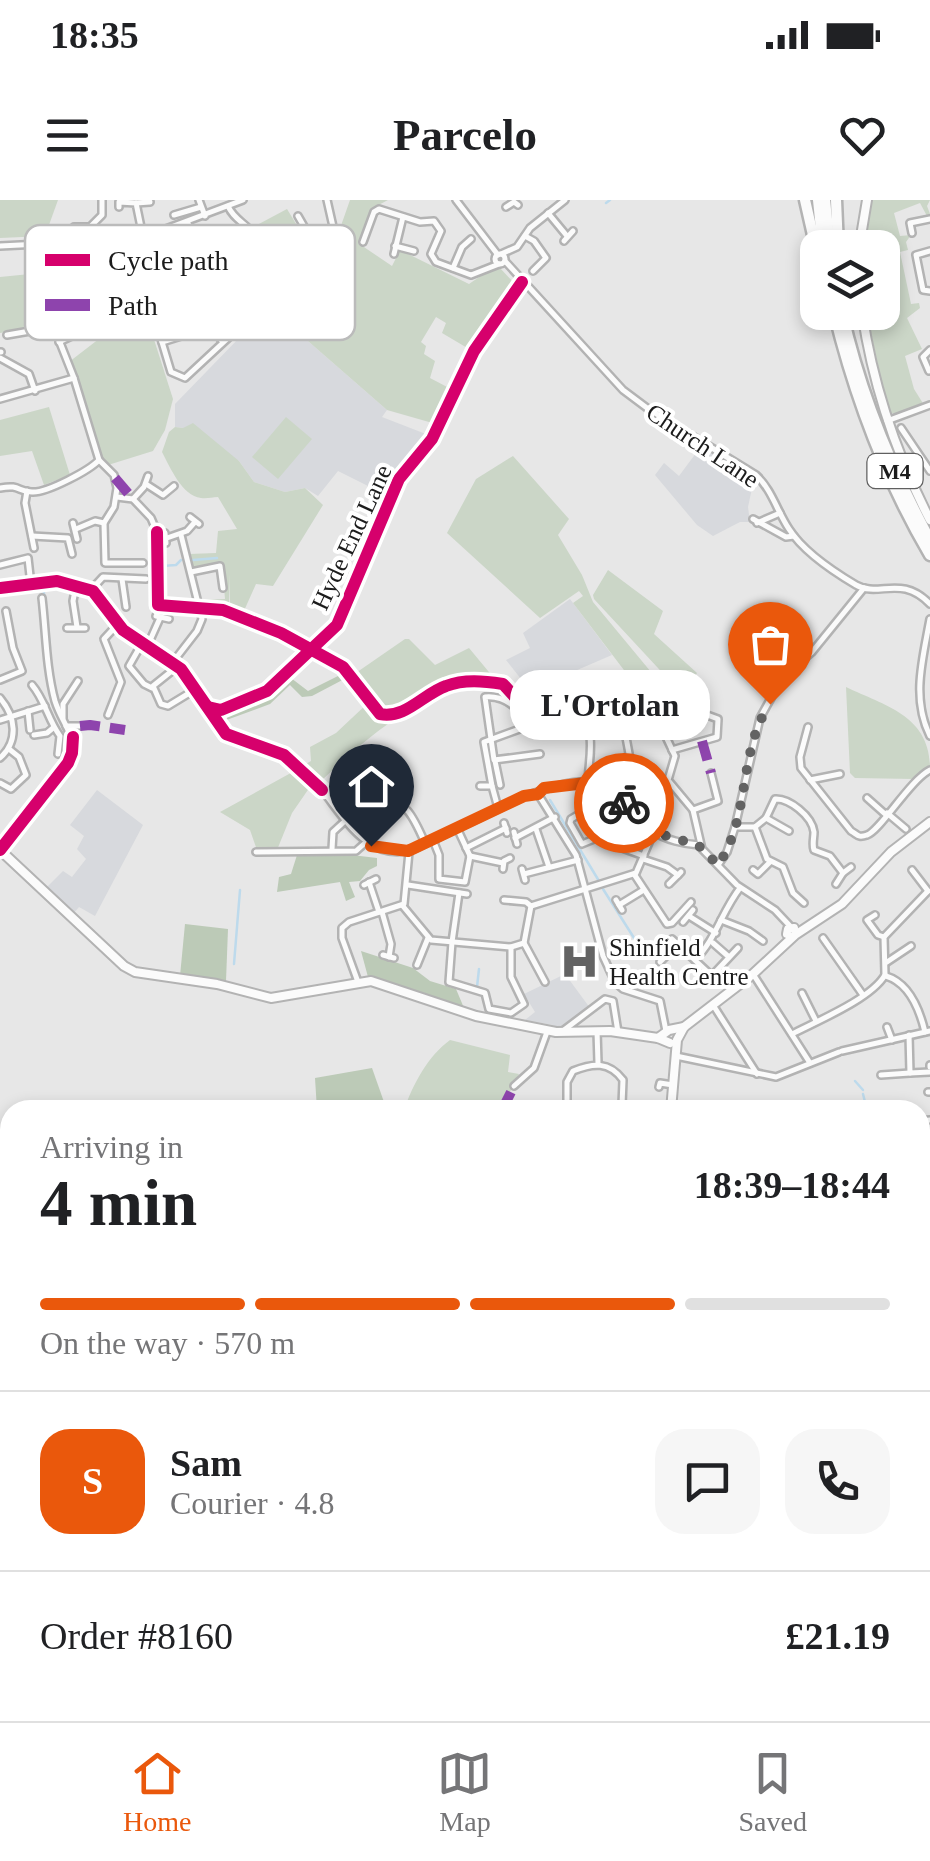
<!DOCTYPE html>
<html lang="en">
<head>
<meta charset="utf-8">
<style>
  :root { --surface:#fff; --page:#f6f6f6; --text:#202124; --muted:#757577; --line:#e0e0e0; --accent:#ea580c }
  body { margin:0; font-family:Georgia,serif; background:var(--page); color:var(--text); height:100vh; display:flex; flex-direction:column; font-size:38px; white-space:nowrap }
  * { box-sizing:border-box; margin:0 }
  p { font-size:32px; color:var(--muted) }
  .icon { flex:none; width:55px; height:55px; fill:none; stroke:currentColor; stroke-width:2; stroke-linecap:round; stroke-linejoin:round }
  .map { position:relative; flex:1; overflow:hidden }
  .details { position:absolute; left:0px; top:900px; width:930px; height:622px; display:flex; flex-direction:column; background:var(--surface); border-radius:30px 30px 0 0; box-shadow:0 5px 15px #0003 }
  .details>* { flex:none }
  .controls { position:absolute; left:800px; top:30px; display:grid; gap:20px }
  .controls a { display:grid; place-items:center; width:100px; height:100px; border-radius:20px; background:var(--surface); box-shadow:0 5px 15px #0003; font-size:50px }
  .pin { position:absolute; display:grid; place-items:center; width:85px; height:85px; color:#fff; margin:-102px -42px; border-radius:50% 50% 50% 0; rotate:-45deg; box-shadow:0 0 10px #0007 }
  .pin .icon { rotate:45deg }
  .courier { position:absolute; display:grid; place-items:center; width:100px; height:100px; margin:-50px; border:8px solid #ea580c; border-radius:50%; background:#fff; color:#222; box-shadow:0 2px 12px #0007 }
  .bubble { position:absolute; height:70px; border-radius:30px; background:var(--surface); box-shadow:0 5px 15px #0003; font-size:32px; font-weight:700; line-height:70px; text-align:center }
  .overview em { font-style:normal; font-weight:700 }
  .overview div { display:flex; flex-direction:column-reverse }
  .overview { display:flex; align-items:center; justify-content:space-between; height:170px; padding:0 40px }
  h1 { font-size:65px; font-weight:700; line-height:75px }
  .bar { display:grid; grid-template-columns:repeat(4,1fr); gap:15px 10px; align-content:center; height:120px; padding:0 40px }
  .bar i { height:12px; border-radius:8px; background:var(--line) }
  .bar .on { background:var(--accent) }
  .bar p { grid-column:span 4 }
  .line { display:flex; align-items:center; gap:25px; padding:0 40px; border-top:2px solid var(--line) }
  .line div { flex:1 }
  .round { display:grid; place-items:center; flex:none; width:105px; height:105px; border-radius:30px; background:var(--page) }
  .status { display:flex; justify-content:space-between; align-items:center; height:70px; padding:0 50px; background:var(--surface); direction:ltr }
  .status svg { height:28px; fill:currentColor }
  header { display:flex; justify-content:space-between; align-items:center; height:130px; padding:0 40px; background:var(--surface); font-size:45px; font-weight:700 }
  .menu { display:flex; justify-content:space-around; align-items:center; height:140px; border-top:2px solid var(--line); background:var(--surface); font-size:28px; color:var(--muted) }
  .menu a { display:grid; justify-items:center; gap:5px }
  .menu .on { color:var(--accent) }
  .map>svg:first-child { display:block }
  .built { fill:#d7d9dd }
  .green { fill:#cbd6c7 }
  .forest { fill:#bccab7 }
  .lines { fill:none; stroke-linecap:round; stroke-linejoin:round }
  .stream { stroke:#bddaec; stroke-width:2.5 }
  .river { stroke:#bddaec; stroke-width:6 }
  .minor-casing { stroke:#b3b3b3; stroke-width:10 }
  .major-casing { stroke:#b3b3b3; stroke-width:12 }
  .highway-casing { stroke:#b3b3b3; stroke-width:15 }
  .minor { stroke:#fbfbfb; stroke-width:5 }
  .major { stroke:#fbfbfb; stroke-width:8 }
  .highway { stroke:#fbfbfb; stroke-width:10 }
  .quiet { stroke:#8e44ad; stroke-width:10; stroke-dasharray:20 10; stroke-linecap:butt }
  .cycleway-casing { stroke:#fff; stroke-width:19 }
  .cycleway { stroke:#d6006c; stroke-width:12 }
  .done { stroke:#636363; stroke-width:10; stroke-dasharray:0 18 }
  .route { stroke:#ea580c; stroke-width:12 }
  .labels { text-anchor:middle; stroke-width:8; stroke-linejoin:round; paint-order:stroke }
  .shield { fill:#fff; stroke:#606060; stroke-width:2.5 }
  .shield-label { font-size:22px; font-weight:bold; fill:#1c1c1c }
  .street-label { font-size:25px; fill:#1c1c1c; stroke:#fff }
  .poi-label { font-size:25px; fill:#1c1c1c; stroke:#fff; text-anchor:start }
  .key { fill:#fff; stroke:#bbb; stroke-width:2.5 }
  .key-label { font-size:28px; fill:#1c1c1c }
</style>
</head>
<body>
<div class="status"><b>18:35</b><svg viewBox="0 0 49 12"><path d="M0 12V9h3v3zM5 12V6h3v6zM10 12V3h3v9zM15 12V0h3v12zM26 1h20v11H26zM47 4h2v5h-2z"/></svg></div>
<header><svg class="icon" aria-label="menu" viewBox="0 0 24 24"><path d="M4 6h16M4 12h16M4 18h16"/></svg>Parcelo<svg class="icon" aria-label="heart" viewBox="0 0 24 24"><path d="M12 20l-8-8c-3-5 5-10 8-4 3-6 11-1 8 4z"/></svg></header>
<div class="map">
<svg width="930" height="1521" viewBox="0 0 930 1521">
  <rect width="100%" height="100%" fill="#e7e7e7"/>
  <g class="built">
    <path d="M269 107 387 210 382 217 431 236 398 276 390 297 338 271 318 296 305 288 285 292 254 282 239 261 183 228 175 227V204Z"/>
    <path d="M702 245 754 279 748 307 750 322H740L713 336 697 325 655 275 664 263 679 276Z"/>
    <path d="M570 399 612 455 554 480 563 507 541 514 539 510 533 513 515 493 525 484 506 460 530 448 523 433Z"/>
    <path d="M97 590 143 625 95 716 79 707 72 715 45 689 63 671 72 677 86 659 77 649 84 636 70 625Z"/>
    <path d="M565 774 590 808 558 830 553 825 525 820 535 812 524 794Z"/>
  </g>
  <g class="green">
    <path d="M0 0H58L45 36 0 38Z"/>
    <path d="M350 0H388L371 9 358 43 392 66 400 50 469 84 485 73 500 68 513 82 510 93 469 149 442 133 446 123 436 117 421 142 426 146 424 154 435 161 430 178 451 189 436 224 387 210 269 107 337 37Z"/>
    <path d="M870 0H930L927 6 930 14 927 16 920 3 894 13 900 36 911 35 906 42 908 50 900 52 911 104 919 103 920 108 907 118 922 149 905 156 914 189 924 205 898 214 891 213 886 204 867 113 882 112V48H865Z"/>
    <path d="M287 9 315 55 279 91 257 25Z"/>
    <path d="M40 73 42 89 35 90 44 126 0 133V77Z"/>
    <path d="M143 105 173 199 165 230 153 251 108 265 102 258 69 162Z"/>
    <path d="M49 207 70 275 44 285 32 251 0 256V220Z"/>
    <path d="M286 217 312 239 278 279 252 257Z"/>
    <path d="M193 223 239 261 254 282 285 292 305 288 323 305 273 386 256 384 243 413 230 408 229 374V405L201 404 200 400 225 399 222 365 193 369 189 354 216 353 218 331 237 329 218 297C212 297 207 299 201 298 182 296 170 267 162 252L169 232 175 227 183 228Z"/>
    <path d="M513 256 569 319 558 335 582 375 593 402 651 472 633 482 573 403 583 396 579 391 540 418 447 333 476 279Z"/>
    <path d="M608 370 663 411 654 434 697 473 683 495 594 399 593 395Z"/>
    <path d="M405 439H409L435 465 469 448 503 489C439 472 364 540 320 582L304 565 311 561 310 547 336 533 369 502 350 477Z"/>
    <path d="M846 487C886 506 930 516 930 568L913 579 855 578 850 573Z"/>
    <path d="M298 569 312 584 292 613 277 650H257L250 630 220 612Z"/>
    <path d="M450 840 510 855 508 872 519 874 501 910H404C413 884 428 856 450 840Z"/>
  </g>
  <g class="forest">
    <path d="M346 472 350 476 312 496 302 497 290 485 270 504 221 522 219 515 268 496 291 478 308 491Z"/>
    <path d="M343 654 377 658V666L369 670 360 681 349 682 355 697 346 701 340 682 277 692 279 677 291 674 297 655Z"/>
    <path d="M185 724 228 729 226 781 180 776Z"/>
    <path d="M361 751 413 768 430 781 456 789 464 808 368 777Z"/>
    <path d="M372 868 384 902 383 910H317L315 878Z"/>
    <path d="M920 1190 930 1191V1289L924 1298H920Z"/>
  </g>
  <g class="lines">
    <g class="stream">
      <path d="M606 3 610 0"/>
      <path d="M193 360 217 358"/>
      <path d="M162 366 176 365 181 360"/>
      <path d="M43 385 50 448"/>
      <path d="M550 600 599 681"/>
      <path d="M603 689 641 749"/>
      <path d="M234 764 240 690"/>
      <path d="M477 787 479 769"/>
      <path d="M855 881 863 890"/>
      <path d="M863 894 867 910"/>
      <path d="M920 1018 930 1019"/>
      <path d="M920 1057 930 1053"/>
      <path d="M921 1141H930"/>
      <path d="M920 1188 930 1193"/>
      <path d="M0 1213 10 1211"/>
      <path d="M920 1425 930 1431"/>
      <path d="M103 1521 114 1513 175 1512"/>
      <path d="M765 1521 769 1512"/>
    </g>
    <g class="river">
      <path d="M0 1083 10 1089"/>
      <path d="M920 1445 930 1440"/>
      <path d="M920 1471 930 1459"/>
      <path d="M920 1472 930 1479"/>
    </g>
    <defs>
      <g id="minor">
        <path d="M199 0 205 16"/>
        <path d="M456 0 498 55"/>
        <path d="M136 3 150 2"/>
        <path d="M228 6C233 18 243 22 251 31 272 54 254 79 233 95"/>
        <path d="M119 7V2L136 3 143 37"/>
        <path d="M506 7 514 2 518 5"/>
        <path d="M548 13 567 36"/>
        <path d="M174 15 201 7"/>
        <path d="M298 16 314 44 321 45 334 31 327 0"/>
        <path d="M188 23 203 64 198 93 204 117 222 141"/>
        <path d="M74 27H90"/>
        <path d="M912 33 910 23 930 19"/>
        <path d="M525 36 534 41 546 58 533 71"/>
        <path d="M89 40 90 27 102 15V0"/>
        <path d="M564 41 573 31"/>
        <path d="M363 42 374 12 379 9 420 22 434 21 441 31 431 54 436 62 471 75 499 64"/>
        <path d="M0 46 139 39 243 0"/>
        <path d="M395 46 414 51"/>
        <path d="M930 51 916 55 923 90 930 91"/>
        <circle cx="500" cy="59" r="5"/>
        <path d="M394 54 403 17"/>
        <path d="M501 54 517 47 530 28 565 0"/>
        <path d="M505 61 623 190 647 208 756 275C772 290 777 311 789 329 803 351 834 372 856 385 879 398 901 374 930 404"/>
        <path d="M203 67 228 60"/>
        <path d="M453 68 462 47 471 39"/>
        <path d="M255 72 274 93 260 108"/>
        <path d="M147 73 157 84"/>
        <path d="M150 76 168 59 158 33"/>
        <path d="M229 88 238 103"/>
        <path d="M89 91 97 107 105 113"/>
        <path d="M169 97 188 105 223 98 241 126 185 178 171 172 153 112Z"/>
        <path d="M7 135 53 127"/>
        <path d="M59 142 93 126 122 96 125 90 117 72"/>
        <path d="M162 142 194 132"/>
        <path d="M0 152H1"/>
        <path d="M0 158 29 174 35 191"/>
        <path d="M929 171 923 157 930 150"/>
        <path d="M0 199 74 178"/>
        <path d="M887 221 930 205"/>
        <path d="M901 228 930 271"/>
        <path d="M99 260 114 275 117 288 114 307 104 323 105 363H143"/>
        <path d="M146 284 163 295 174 286"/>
        <path d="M0 288C21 284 17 292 32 292 47 293 90 270 99 260L74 178 44 102 40 43"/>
        <path d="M27 291 25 303 34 348"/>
        <path d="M117 297 133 299 151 318 157 332"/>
        <path d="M133 299 144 287 148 276"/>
        <path d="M190 317 199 324"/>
        <path d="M753 319 786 337 794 336"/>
        <path d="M73 323 77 339"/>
        <path d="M757 323 780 313"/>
        <path d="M76 329 95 321 104 323"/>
        <path d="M165 333 166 343"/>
        <path d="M32 336 68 338 72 354"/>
        <path d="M167 338 187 331 195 322"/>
        <path d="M0 365 28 358 31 385"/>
        <path d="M191 372 220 366 223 388"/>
        <path d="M122 379 126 407"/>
        <path d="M76 385 73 401 77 427"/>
        <path d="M0 388 57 381 93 391 117 425 178 466 212 508 225 509 267 491 337 425 399 279 432 239 474 151 522 82"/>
        <path d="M91 390 103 377 146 379"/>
        <path d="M200 408C239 407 281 431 312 452"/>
        <path d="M156 416 169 419"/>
        <path d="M930 419C923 458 911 498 930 536"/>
        <path d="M67 428H85"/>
        <path d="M141 445 129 466 144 484 152 488"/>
        <path d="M147 447 160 418"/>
        <path d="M173 462 197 431 202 419 181 335"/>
        <path d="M178 466 153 486 161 504 168 506 196 489"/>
        <path d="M0 480 22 471 13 448 6 411"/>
        <path d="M32 485C45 500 48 520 60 536L58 554"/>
        <path d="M689 491 699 501 705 500"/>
        <path d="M0 498C16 517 19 541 0 558"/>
        <path d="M651 505 675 556 668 580 693 610 702 649 737 685 775 710 791 727"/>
        <path d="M645 507 656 501"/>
        <path d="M572 510 579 504 609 501 625 532 633 575 611 581 604 587"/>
        <path d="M28 511 30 530"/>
        <path d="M108 515 121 482 104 439 117 425"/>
        <path d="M63 518V504L78 481"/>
        <path d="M539 519 568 508C600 524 589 552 588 582"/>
        <path d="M0 520 45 506"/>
        <path d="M530 525C519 508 505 495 485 497L494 560 540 554"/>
        <path d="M66 526H80"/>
        <path d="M808 527 800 557 801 568 851 631C858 635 858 638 867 635 880 631 910 580 930 570"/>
        <path d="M34 535 47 533 53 528"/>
        <path d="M672 550 717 537 718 519 699 512V501"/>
        <path d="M495 561 500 585"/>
        <path d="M349 572 369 597"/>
        <path d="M810 580 840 574"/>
        <path d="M0 583 11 589 26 575 19 557 9 549"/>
        <path d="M580 583 588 609 571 619 570 623 582 644 599 637"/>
        <path d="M480 586H492L498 608"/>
        <path d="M492 586 484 542 525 527"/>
        <path d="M322 590C346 620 369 663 414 649L523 597C544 590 567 580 591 582 612 584 638 618 653 631 665 640 685 644 699 645"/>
        <path d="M538 594 576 655 603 756 615 782 623 789 660 801 666 831"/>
        <path d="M646 595 654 603"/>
        <path d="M651 596 671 586"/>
        <path d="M867 598 885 614"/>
        <path d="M622 602 599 637 603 641 644 656"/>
        <path d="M693 610 718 601 711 573"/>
        <path d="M887 613 906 629"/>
        <path d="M766 618 789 631"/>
        <path d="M345 619 378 593C408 603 413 616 425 643"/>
        <path d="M504 623 507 633"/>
        <path d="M735 627H755"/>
        <path d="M755 627 766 618 775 599C789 598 812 616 814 632 814 638 812 644 814 650L830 656 843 673 836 684"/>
        <path d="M755 627 767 659 783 667 793 693 804 703"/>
        <path d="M457 628 470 656"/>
        <path d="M536 629 549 667"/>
        <path d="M514 632 517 644"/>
        <path d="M515 638 555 617"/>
        <path d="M433 640 439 655V679L465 682 470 656"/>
        <path d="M466 648 506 628"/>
        <path d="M332 649 333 632 346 620"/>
        <path d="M0 650 72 553C72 528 62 523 55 501 46 468 46 432 42 398"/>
        <path d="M256 652 356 651 365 643"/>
        <path d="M470 656 503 663"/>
        <path d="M643 659 667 667 678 675"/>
        <path d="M718 665 727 652 735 627 760 518 782 478 812 452 864 388"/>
        <path d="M503 669 504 661 510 658"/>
        <path d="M522 669 525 680"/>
        <path d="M753 670 758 674 770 662"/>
        <path d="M912 670 928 691"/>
        <path d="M843 673 851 667"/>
        <path d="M524 674 578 660"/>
        <path d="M634 674 667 724 672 723 691 702"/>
        <path d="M369 682 379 712"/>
        <path d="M669 684 681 672"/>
        <path d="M364 685 376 679"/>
        <path d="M408 685 467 694"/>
        <path d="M504 700 526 702 531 706"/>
        <path d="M616 700 622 710"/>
        <path d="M402 705 431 740 511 747 524 743 531 706"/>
        <path d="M619 705 642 691"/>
        <path d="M531 706 636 673 654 631"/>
        <path d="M382 712 391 744 389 757"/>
        <path d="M875 715 867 720 878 735 884 737"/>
        <path d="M689 716 716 733"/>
        <path d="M721 720 749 731 763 741"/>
        <path d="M683 722 693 710"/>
        <path d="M823 738 863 795"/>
        <path d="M672 739 712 776"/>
        <path d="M452 742 449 782 485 793 489 809 511 813 524 804 511 777V747"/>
        <path d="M452 742 459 693"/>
        <path d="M524 743 545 782"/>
        <path d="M713 743 729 757"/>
        <path d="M383 755 394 758"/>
        <path d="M695 760C716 739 722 711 740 688"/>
        <path d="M660 762 678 744"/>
        <path d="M887 762 911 746"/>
        <path d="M417 765 428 738"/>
        <path d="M753 774 810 863"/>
        <path d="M885 775 884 737 928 691"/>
        <path d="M886 776C909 783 920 811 925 832"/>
        <path d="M707 781 738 748"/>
        <path d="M358 782 342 738V728L349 722 404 704 409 652"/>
        <path d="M802 793 816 821"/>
        <path d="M713 805 757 874"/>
        <path d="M887 827 892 840"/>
        <path d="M564 830 605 799 613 801 618 832"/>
        <path d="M597 831 598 863"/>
        <path d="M792 834C817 821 871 799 885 775"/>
        <path d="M909 835 910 873 930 872"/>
        <path d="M842 851 930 831"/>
        <path d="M676 856 776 877 839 852"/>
        <path d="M930 865V867"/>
        <path d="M881 875 910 873"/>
        <path d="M514 886 534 868 547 832"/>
        <path d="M659 887 660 883 673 885"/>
        <path d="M928 892H930"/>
        <path d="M579 910 567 903V882L573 871C593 863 609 861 623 880L622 905 619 910"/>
        <path d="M920 921 930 920"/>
        <path d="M920 949 930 947"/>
      </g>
      <g id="major">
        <path d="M859 48 867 0"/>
        <path d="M862 112C873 186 896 254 930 320"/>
        <path d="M0 650 124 766 135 772 217 784 271 798 371 781 476 816 556 832 610 831 658 838 670 843"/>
        <path d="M787 734 788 729 794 728"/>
        <path d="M658 838 669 830 684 827"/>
        <path d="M671 910 677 840 684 827 753 774 795 735 842 704 891 652 930 622"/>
        <path d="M920 1008 930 1010"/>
        <path d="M672 1521 676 1512"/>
      </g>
      <g id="highway">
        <path d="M805 0 818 57"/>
        <path d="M818 0 823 48"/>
        <path d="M825 0 830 48"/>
        <path d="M836 0 838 48"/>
        <path d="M834 112C855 198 886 280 930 355"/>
        <path d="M842 112C860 193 891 268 930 340"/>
      </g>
    </defs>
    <use href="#minor" class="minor-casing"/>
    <use href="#major" class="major-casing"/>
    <use href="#highway" class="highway-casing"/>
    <use href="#minor" class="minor"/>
    <use href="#major" class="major"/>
    <use href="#highway" class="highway"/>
    <g class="quiet">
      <path d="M115 278 133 299"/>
      <path d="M80 526 90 525 125 530"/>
      <path d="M702 541 711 573"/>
      <path d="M502 910 514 886"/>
      <path d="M538 1512 539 1521"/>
    </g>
    <defs>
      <g id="cycleway">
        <path d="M157 332 158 405 223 410 281 433 343 467 380 514C406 519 423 494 446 486 464 479 484 481 503 484L534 518 538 516"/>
        <path d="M0 388 57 381 93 391 123 430 181 469 226 534 284 555 322 590"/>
        <path d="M208 507 221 510 267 491 337 425 399 279 432 239 474 151 522 82"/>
        <path d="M0 650 68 563 72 553 73 537"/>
      </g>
    </defs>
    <use href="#cycleway" class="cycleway-casing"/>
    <use href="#cycleway" class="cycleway"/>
  </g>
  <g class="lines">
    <path class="done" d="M624 603 656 633 698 645 718 665C751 618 738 549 770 504"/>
    <path class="route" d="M371 646 408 651 524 596 538 594 544 588 594 582 624 603"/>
  </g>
  <defs>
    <symbol id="hospital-bare" viewBox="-9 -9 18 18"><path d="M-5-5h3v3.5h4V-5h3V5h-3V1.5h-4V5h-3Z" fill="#636363" stroke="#fff" stroke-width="2.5" paint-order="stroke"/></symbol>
  </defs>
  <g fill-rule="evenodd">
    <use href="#hospital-bare" x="552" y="734" width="55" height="55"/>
  </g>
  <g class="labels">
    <rect class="shield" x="867.5" y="254" width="55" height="34" rx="8"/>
    <g class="shield-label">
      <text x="895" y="279">M4</text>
    </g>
    <g class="street-label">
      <text transform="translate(703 245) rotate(34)" y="9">Church Lane</text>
      <text transform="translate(351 337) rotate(-65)" y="9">Hyde End Lane</text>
    </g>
    <g class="poi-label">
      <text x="609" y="756">Shinfield<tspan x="609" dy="29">Health Centre</tspan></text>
    </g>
  </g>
  <rect x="25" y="25" width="330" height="115" rx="15" class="key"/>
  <rect x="45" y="54" width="45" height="12" fill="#d6006c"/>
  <rect x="45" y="99" width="45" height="12" fill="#8e44ad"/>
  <g class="key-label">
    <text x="108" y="70">Cycle path</text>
    <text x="108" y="115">Path</text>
  </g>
</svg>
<div class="controls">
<a><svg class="icon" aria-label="layers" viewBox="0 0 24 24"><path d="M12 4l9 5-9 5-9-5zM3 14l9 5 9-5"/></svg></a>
</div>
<div class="pin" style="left:770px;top:504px;background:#ea580c"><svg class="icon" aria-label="bag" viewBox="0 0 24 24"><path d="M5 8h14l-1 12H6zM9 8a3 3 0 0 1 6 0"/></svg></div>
<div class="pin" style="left:371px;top:646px;background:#1f2937"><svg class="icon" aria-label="home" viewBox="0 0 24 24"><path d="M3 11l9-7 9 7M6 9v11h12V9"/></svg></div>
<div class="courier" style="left:624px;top:603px"><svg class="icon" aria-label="bike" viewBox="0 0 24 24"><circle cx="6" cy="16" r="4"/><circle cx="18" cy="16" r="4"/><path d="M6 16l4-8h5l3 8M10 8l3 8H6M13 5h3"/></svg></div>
<div class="bubble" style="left:510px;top:470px;width:200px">L'Ortolan</div>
<section class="details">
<div class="overview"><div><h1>4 min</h1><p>Arriving in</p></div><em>18:39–18:44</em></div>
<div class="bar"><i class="on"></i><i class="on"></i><i class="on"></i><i></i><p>On the way · 570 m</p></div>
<div class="line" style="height:180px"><b class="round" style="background:var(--accent);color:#fff">S</b><div><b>Sam</b><p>Courier · 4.8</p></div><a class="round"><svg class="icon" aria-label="chat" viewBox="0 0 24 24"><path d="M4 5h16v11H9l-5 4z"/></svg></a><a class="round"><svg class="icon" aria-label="phone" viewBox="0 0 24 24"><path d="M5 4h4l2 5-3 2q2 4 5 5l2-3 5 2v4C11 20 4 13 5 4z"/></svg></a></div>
<div class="line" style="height:130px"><div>Order #8160</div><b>£21.19</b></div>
</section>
</div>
<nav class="menu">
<a class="on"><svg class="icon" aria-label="home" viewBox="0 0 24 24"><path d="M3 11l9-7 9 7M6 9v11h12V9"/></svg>Home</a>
<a><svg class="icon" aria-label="map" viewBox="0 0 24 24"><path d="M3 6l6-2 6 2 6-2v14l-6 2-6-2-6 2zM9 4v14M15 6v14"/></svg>Map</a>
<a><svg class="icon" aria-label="saved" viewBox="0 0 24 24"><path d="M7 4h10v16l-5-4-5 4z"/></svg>Saved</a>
</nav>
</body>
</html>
